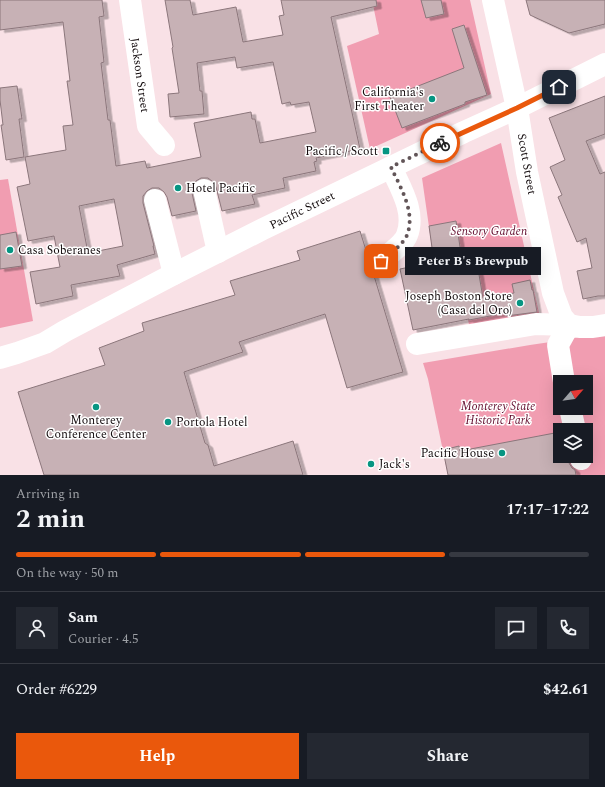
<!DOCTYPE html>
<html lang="en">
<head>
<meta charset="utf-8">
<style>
  :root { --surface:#171b24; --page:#242831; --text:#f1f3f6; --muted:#9ea1a6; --line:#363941; --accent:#ea580c }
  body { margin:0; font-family:Spectral,serif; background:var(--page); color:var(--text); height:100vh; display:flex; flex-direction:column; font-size:15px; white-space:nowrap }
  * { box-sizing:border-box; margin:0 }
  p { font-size:13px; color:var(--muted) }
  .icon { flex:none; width:22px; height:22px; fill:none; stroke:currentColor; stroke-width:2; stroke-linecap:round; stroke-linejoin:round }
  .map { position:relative; height:475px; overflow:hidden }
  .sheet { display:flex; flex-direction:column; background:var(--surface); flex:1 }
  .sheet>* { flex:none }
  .needle { width:26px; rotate:62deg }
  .buttons { position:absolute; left:553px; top:375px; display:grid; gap:8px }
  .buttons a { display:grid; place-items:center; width:40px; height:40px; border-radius:0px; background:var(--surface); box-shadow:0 4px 16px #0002; font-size:20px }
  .pin { position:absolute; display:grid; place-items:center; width:34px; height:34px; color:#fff; margin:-17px; border-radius:8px; box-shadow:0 2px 6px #0006 }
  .courier { position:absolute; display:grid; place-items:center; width:40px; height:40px; margin:-20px; border:3px solid #ea580c; border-radius:50%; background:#fff; color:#222; box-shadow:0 1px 5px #0007 }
  .bubble { position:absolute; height:28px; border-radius:0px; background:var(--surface); box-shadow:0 4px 16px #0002; font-size:13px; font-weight:700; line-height:28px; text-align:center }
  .headline em { font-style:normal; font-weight:700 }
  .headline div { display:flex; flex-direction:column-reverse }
  .headline { display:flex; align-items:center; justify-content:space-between; height:68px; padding:0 16px }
  h1 { font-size:26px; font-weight:700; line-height:30px }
  .bar { display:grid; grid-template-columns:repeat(4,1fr); gap:6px 4px; align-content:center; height:48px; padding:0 16px }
  .bar i { height:5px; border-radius:3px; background:var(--line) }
  .bar .on { background:var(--accent) }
  .bar p { grid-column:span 4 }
  .line { display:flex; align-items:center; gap:10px; padding:0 16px; border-top:1px solid var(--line) }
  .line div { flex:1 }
  .round { display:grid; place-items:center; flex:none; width:42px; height:42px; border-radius:0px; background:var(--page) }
  .button { display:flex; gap:8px; margin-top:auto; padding:8px 16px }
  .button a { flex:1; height:46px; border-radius:0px; background:var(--accent); color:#fff; font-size:16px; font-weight:700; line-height:46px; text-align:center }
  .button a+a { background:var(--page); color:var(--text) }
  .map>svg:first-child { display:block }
  .green { fill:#f19db1; fill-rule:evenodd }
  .building { fill:#c7b1b5; stroke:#8b767b; fill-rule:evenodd; filter:url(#shadow) }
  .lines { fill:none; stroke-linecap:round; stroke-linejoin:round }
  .minor { stroke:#fff; stroke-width:22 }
  .major { stroke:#fff; stroke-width:22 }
  .done { stroke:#625558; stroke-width:4; stroke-dasharray:0 7.2 }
  .route { stroke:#ea580c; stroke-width:5 }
  .poi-dot { fill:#069582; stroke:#fff; stroke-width:1.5 }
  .labels { text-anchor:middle; stroke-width:3; stroke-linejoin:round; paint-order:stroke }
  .street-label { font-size:12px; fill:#11090b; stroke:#fff }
  .poi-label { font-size:12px; fill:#11090b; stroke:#fff; text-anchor:end }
  .park-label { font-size:12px; font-style:italic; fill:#640e2f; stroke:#fff }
</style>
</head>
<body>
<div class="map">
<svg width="605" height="475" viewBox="0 0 605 475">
  <defs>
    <filter id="shadow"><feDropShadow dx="4.5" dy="2.5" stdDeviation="0" flood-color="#0004"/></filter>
  </defs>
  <rect width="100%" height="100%" fill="#f9e1e6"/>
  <g class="green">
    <path d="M372 0H470L491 94 370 149 347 46 379 34Z"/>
    <path d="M501 143 539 313 469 325 456 245 432 248 422 178Z"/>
    <path d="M8 179 33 321 0 328V180Z"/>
    <path d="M605 333V475H448L428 379 423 363 530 345 557 341ZM560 382H586V408H560ZM560 430H586V456H560Z"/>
  </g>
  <g class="building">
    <path d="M0 0H102L104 16 99 17 104 62 101 63 108 120H110L116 166 145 161 147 168 201 157 194 123 251 112 252 119H255L260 143 316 132 309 102 291 105 290 102 282 104 273 62 237 68 235 57 197 63 200 91H202L204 114 170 117 168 94 179 93 172 48 173 47 165 0H190L193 15 236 7 243 42 283 35 279 16 284 15 281 0H376L377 6 331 17 360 149 316 158 317 161 314 162 316 171 283 178 285 188 252 195 255 204 222 211 216 187 213 182 208 178H201L196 181 192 186V193L196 211 172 216 167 197 164 192 159 188H152L147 191 143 196V203L154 246H153L155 254 117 265 120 276 71 285 73 296 36 304 30 272 60 267 54 236 28 241 17 187 30 184 25 157 66 150 63 126 73 125 67 81H70L63 22 0 30ZM114 199 123 246 88 253 79 206Z"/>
    <path d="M421 0H441L444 14 426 18Z"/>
    <path d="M526 0H605V24L569 33 530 15Z"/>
    <path d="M464 25 487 95 465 102V104L402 128 390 97 464 68 452 29Z"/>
    <path d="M17 86 22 119H19L24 157 6 160 1 125H3L0 100V88Z"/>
    <path d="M605 96V134L586 141 600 174 605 172V296H598L583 299 577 271 592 268 586 238 577 242 558 197 562 195 550 167 565 160 549 118Z"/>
    <path d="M456 221 463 266 477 263 483 298 514 293 512 284 530 280 532 290H533L537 312 506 316V313L469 320V319L413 330 400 269 434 262 429 226Z"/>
    <path d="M360 231 369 260V263L372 269 403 372 347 388 325 314 239 342 243 352 184 372 205 443 208 445 214 466 293 441 303 475H44L18 392 105 365 99 348 144 331 142 323 235 295 230 281 300 260 297 251Z"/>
    <path d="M16 232 22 266 0 269V235Z"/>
    <path d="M523 249 526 264 509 271 505 252Z"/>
    <path d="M560 432V456H568L569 463 572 468 575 470 576 475H448L443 450 459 446 460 451Z"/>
  </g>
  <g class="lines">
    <g class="minor">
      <path d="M130 0 148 126 164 145"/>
      <path d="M493 0 517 108 527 172 553 293 562 317 569 325"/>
      <path d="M204 190 218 252"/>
      <path d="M155 200 174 274"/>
      <path d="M381 261C388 255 404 244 407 235 416 212 400 187 391 167"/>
      <path d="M417 344 536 324 569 325 580 327H593L605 325"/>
      <path d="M564 382 558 345 569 325"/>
      <path d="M570 408 575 430"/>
      <path d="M580 456 581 459"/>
    </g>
    <path class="major" d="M0 358 17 353 45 343 65 331 174 274 263 229 464 132 517 108 605 64"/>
  </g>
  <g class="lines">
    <path class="done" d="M381 261C388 255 404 244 407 235 416 212 400 187 391 167L440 143"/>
    <path class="route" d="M440 143 517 108 559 87"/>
  </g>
  <g class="poi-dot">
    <circle cx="432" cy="99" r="4"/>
    <rect x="382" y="147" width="8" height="8" rx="2"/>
    <circle cx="178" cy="188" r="4"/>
    <circle cx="10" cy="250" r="4"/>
    <circle cx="520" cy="303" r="4"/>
    <circle cx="96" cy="407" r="4"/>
    <circle cx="168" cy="422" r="4"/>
    <circle cx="502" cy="453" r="4"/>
    <circle cx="371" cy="464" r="4"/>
  </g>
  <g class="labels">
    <g class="street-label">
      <text transform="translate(140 75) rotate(82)" y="4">Jackson Street</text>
      <text transform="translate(527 164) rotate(80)" y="4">Scott Street</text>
      <text transform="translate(302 210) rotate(-26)" y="4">Pacific Street</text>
    </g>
    <g class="poi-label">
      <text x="424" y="96">California's<tspan x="424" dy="14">First Theater</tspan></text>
      <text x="378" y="155">Pacific / Scott</text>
      <text x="186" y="192" text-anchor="start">Hotel Pacific</text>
      <text x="18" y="254" text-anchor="start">Casa Soberanes</text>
      <text x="512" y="300">Joseph Boston Store<tspan x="512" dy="14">(Casa del Oro)</tspan></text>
      <text x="96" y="424" text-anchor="middle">Monterey<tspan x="96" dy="14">Conference Center</tspan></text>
      <text x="176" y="426" text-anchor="start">Portola Hotel</text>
      <text x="494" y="457">Pacific House</text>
      <text x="379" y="468" text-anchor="start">Jack's</text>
    </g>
    <g class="park-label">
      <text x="489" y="235">Sensory Garden</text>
      <text x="498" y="410">Monterey State<tspan x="498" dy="14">Historic Park</tspan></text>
    </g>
  </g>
</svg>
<div class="buttons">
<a><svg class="needle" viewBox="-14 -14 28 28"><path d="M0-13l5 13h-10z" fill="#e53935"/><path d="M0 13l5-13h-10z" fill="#9ea1a6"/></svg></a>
<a><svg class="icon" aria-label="layers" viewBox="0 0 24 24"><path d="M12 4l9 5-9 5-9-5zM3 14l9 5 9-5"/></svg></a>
</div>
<div class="pin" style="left:381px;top:261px;background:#ea580c"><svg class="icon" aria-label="bag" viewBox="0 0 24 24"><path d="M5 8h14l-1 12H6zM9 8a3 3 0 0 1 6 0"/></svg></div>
<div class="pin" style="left:559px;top:87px;background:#1f2937"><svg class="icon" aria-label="home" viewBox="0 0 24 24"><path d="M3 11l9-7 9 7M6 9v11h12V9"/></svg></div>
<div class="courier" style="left:440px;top:143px"><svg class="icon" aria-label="bike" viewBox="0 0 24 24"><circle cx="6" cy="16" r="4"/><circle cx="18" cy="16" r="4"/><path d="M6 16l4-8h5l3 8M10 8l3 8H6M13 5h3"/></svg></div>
<div class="bubble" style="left:405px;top:247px;width:136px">Peter B's Brewpub</div>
</div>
<section class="sheet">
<div class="headline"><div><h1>2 min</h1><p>Arriving in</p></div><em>17:17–17:22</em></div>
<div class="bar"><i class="on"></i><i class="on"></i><i class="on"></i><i></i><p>On the way · 50 m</p></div>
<div class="line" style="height:72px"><a class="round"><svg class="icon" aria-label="person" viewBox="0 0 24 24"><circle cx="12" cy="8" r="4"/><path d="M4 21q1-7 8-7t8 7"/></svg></a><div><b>Sam</b><p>Courier · 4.5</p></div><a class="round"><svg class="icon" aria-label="chat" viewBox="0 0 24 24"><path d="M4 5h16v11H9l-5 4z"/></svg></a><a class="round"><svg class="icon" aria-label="phone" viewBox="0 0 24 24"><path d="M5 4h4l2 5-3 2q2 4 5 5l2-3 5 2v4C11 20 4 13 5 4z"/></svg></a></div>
<div class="line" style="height:52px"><div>Order #6229</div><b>$42.61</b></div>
<div class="button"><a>Help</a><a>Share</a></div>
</section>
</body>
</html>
